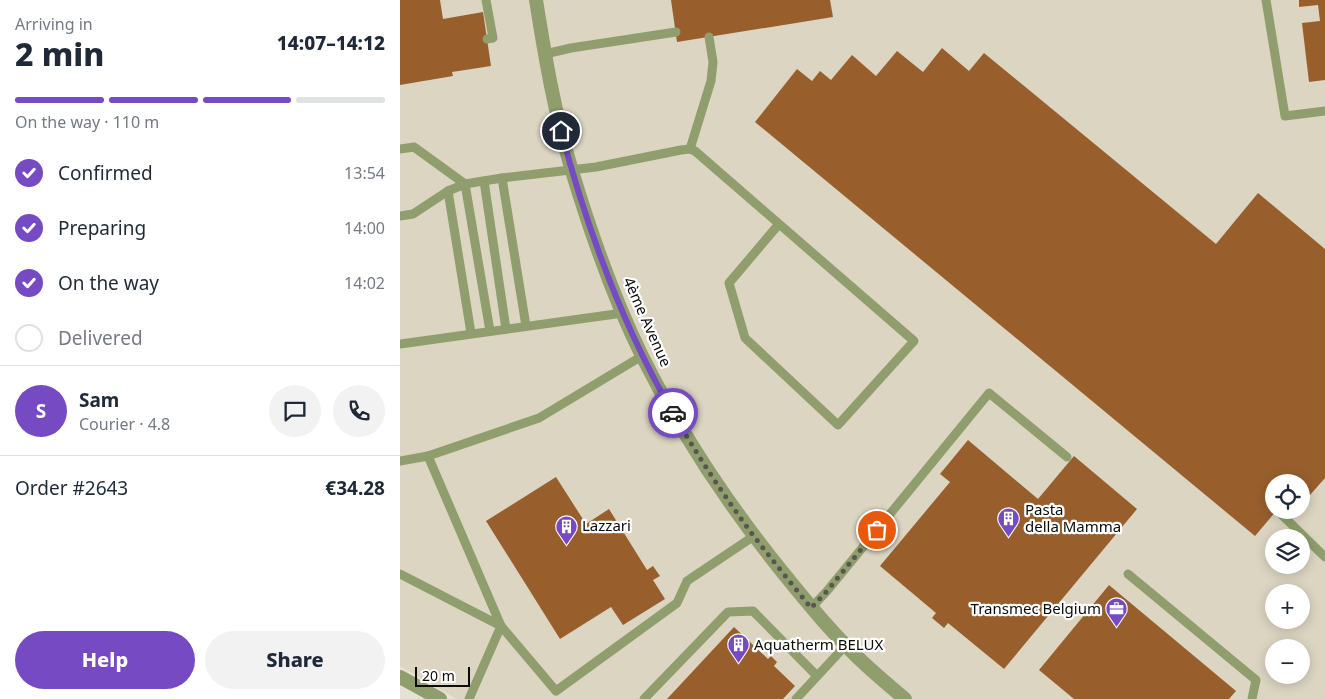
<!DOCTYPE html>
<html lang="en">
<head>
<meta charset="utf-8">
<style>
  :root { --surface:#fff; --page:#f2f2f3; --text:#1f2937; --muted:#747a83; --line:#e0e1e3; --accent:#754ac3 }
  body { margin:0; font-family:"Noto Sans",sans-serif; background:var(--page); color:var(--text); height:100vh; display:flex; flex-direction:column; font-size:19px; white-space:nowrap }
  * { box-sizing:border-box; margin:0 }
  p { font-size:16px; color:var(--muted) }
  .icon { flex:none; width:28px; height:28px; fill:none; stroke:currentColor; stroke-width:2; stroke-linecap:round; stroke-linejoin:round }
  .map { position:relative; flex:1; overflow:hidden }
  .details { display:flex; flex-direction:column; background:var(--surface); width:400px }
  .details>* { flex:none }
  .fabs { position:absolute; left:865px; top:474px; display:grid; gap:10px }
  .fabs a { display:grid; place-items:center; width:45px; height:45px; border-radius:50%; background:var(--surface); box-shadow:0 2px 12px #0003; font-size:25px }
  .scale { position:absolute; left:15px; bottom:12px; width:55px; box-sizing:border-box; padding-left:5px; border:2px solid #0d0b08; border-top:0; font-size:14px; line-height:18px; white-space:nowrap; color:#0d0b08; -webkit-text-stroke:4px #fff; paint-order:stroke }
  .pin { position:absolute; display:grid; place-items:center; width:42px; height:42px; color:#fff; margin:-21px; border:2px solid #fff; border-radius:50%; box-shadow:0 1px 5px #0007 }
  .courier { position:absolute; display:grid; place-items:center; width:50px; height:50px; margin:-25px; border:4px solid #754ac3; border-radius:50%; background:#fff; color:#222; box-shadow:0 1px 6px #0007 }
  .headline em { font-style:normal; font-weight:800 }
  .headline div { display:flex; flex-direction:column-reverse }
  .headline { display:flex; align-items:center; justify-content:space-between; height:85px; padding:0 15px }
  h1 { font-size:32px; font-weight:800; line-height:38px }
  .bar { display:grid; grid-template-columns:repeat(4,1fr); gap:8px 5px; align-content:center; height:60px; padding:0 15px }
  .bar i { height:6px; border-radius:4px; background:var(--line) }
  .bar .selected { background:var(--accent) }
  .bar p { grid-column:span 4 }
  .line { display:flex; align-items:center; gap:12px; padding:0 15px; border-top:1px solid var(--line) }
  .line div { flex:1 }
  .round { display:grid; place-items:center; flex:none; width:52px; height:52px; border-radius:26px; background:var(--page) }
  ol { padding:0 15px; list-style:none }
  li { display:flex; align-items:center; gap:15px; height:55px }
  li p { margin-inline-start:auto }
  li .icon { padding:5px; border-radius:50%; background:var(--accent); color:#fff; stroke-width:4 }
  li:last-child { color:var(--muted) }
  li i { width:28px; height:28px; border:2px solid var(--line); border-radius:50% }
  .cta { display:flex; gap:10px; margin-top:auto; padding:10px 15px }
  .cta a { flex:1; height:58px; border-radius:30px; background:var(--accent); color:#fff; font-size:20px; font-weight:800; line-height:58px; text-align:center }
  .cta a+a { background:var(--page); color:var(--text) }
  main { display:flex; flex:1; min-height:0 }
  .map>svg:first-child { display:block }
  .built { fill:#dcd5c2; fill-rule:evenodd }
  .building { fill:#985f2d }
  .lines { fill:none; stroke-linecap:round; stroke-linejoin:round }
  .service { stroke:#8f9e6c; stroke-width:9 }
  .tertiary { stroke:#8f9e6c; stroke-width:14 }
  .done { stroke:#59564f; stroke-width:5; stroke-dasharray:0 9 }
  .route { stroke:#754ac3; stroke-width:6 }
  .labels { text-anchor:middle; stroke-width:4.5; stroke-linejoin:round; paint-order:stroke }
  .street-label { font-size:15px; fill:#0d0b08; stroke:#fff }
  .poi-label { font-size:15px; fill:#0d0b08; stroke:#fff; text-anchor:start }
</style>
</head>
<body>
<main>
<section class="details">
<div class="headline"><div><h1>2 min</h1><p>Arriving in</p></div><em>14:07–14:12</em></div>
<div class="bar"><i class="selected"></i><i class="selected"></i><i class="selected"></i><i></i><p>On the way · 110 m</p></div>
<ol>
<li><svg class="icon" aria-label="check" viewBox="0 0 24 24"><path d="M5 12l5 5 9-10"/></svg>Confirmed<p>13:54</p></li>
<li><svg class="icon" aria-label="check" viewBox="0 0 24 24"><path d="M5 12l5 5 9-10"/></svg>Preparing<p>14:00</p></li>
<li><svg class="icon" aria-label="check" viewBox="0 0 24 24"><path d="M5 12l5 5 9-10"/></svg>On the way<p>14:02</p></li>
<li><i></i>Delivered</li>
</ol>
<div class="line" style="height:90px"><b class="round" style="background:var(--accent);color:#fff">S</b><div><b>Sam</b><p>Courier · 4.8</p></div><a class="round"><svg class="icon" aria-label="chat" viewBox="0 0 24 24"><path d="M4 5h16v11H9l-5 4z"/></svg></a><a class="round"><svg class="icon" aria-label="phone" viewBox="0 0 24 24"><path d="M5 4h4l2 5-3 2q2 4 5 5l2-3 5 2v4C11 20 4 13 5 4z"/></svg></a></div>
<div class="line" style="height:65px"><div>Order #2643</div><b>€34.28</b></div>
<div class="cta"><a>Help</a><a>Share</a></div>
</section>
<div class="map">
<svg width="925" height="699" viewBox="0 0 925 699">
  <rect width="100%" height="100%" fill="#e5e1d4"/>
  <path class="built" d="M0 0H925V699H57L0 666ZM874 482H901V510H874ZM874 538H901V565H874ZM874 592H901V620H874ZM874 648H901V675H874Z"/>
  <g class="building">
    <path d="M0 0H40L43 19 83 12 91 66 52 72 53 76 0 85Z"/>
    <path d="M271 0H430L433 17 277 42Z"/>
    <path d="M899 0H925V80L909 82 902 23 920 21 918 5 899 7Z"/>
    <path d="M542 48 569 71 584 53 816 244 858 193 925 249V478L910 495 901 488V482H874V510H877L855 536 355 122 397 69 412 81 420 71 431 80 452 55 476 76 497 51 523 72Z"/>
    <path d="M568 440 638 499 674 456 737 509 604 669 548 623 544 628 532 618 536 613 480 566 550 482 540 474Z"/>
    <path d="M156 477 186 524 209 509 247 570 253 566 260 576 253 580 265 599 223 625 211 607 160 639 86 521Z"/>
    <path d="M709 585 836 691 829 699H674L639 670Z"/>
    <path d="M334 627 368 659 371 656 377 662 374 666 395 686 383 699H267Z"/>
  </g>
  <g class="lines">
    <g class="service">
      <path d="M86 0 93 38 87 39"/>
      <path d="M866 0 885 116 925 111"/>
      <path d="M145 54 171 48 276 32"/>
      <path d="M0 149 14 147 65 184 90 331"/>
      <path d="M290 149 311 81 313 62 309 37"/>
      <path d="M102 178 126 326"/>
      <path d="M84 181 106 329"/>
      <path d="M48 191 71 333"/>
      <path d="M0 216 13 214 48 191 65 184 102 178 196 167 281 150 290 149 295 151 514 341 438 425 345 338 329 283 379 224"/>
      <path d="M0 344 223 313"/>
      <path d="M242 356 139 418 28 456 101 626 156 691 277 603 287 581 354 536"/>
      <path d="M0 461 28 456"/>
      <path d="M877 510 925 557"/>
      <path d="M0 574 101 626 69 699"/>
      <path d="M728 574 856 680 852 699"/>
      <path d="M411 608 427 591 589 393 667 457"/>
      <path d="M244 699 328 612 353 611 417 676"/>
      <path d="M396 699 446 645"/>
    </g>
    <g class="tertiary">
      <path d="M136 0C145 57 155 115 172 171 191 234 213 297 242 356 281 434 329 506 384 574 410 606 437 639 468 667 480 678 492 688 505 699"/>
      <path d="M0 677 40 699"/>
    </g>
  </g>
  <g class="lines">
    <path class="done" d="M273 413C297 455 324 496 353 535 372 560 392 584 411 608L427 591 477 530"/>
    <path class="route" d="M161 131C187 229 222 325 273 413"/>
  </g>
  <defs>
    <symbol id="building-pin" viewBox="-11 -11 22 30"><path d="M0 17L-7.5 6A9.5 9.5 0 1 1 7.5 6Z" fill="#754ac3" stroke="#fff"/><path d="M-4-6H4V6H1V3H-1V6H-4ZM-2.5-4.3h1.7v1.8h-1.7ZM.8-4.3h1.7v1.8H.8ZM-2.5-1h1.7V.8h-1.7ZM.8-1h1.7V.8H.8Z" fill="#fff"/></symbol>
    <symbol id="office-pin" viewBox="-11 -11 22 30"><path d="M0 17L-7.5 6A9.5 9.5 0 1 1 7.5 6Z" fill="#754ac3" stroke="#fff"/><path d="M-6-3h4V-5.5h4V-3h4V5H-6ZM-1-4.5V-3h2v-1.5ZM-6 0V1H6V0Z" fill="#fff"/></symbol>
  </defs>
  <g fill-rule="evenodd">
    <use href="#building-pin" x="596" y="506" width="25" height="34"/>
    <use href="#building-pin" x="154" y="514" width="25" height="34"/>
    <use href="#office-pin" x="704" y="596" width="25" height="34"/>
    <use href="#building-pin" x="326" y="632" width="25" height="34"/>
  </g>
  <g class="labels">
    <g class="street-label">
      <text transform="translate(247 322) rotate(66)" y="5">4ème Avenue</text>
    </g>
    <g class="poi-label">
      <text x="625" y="515">Pasta<tspan x="625" dy="17">della Mamma</tspan></text>
      <text x="182" y="531">Lazzari</text>
      <text x="701" y="614" text-anchor="end">Transmec Belgium</text>
      <text x="354" y="650">Aquatherm BELUX</text>
    </g>
  </g>
</svg>
<div class="fabs">
<a><svg class="icon" aria-label="locate" viewBox="0 0 24 24"><circle cx="12" cy="12" r="6"/><path d="M12 2v4M12 18v4M2 12h4M18 12h4"/></svg></a>
<a><svg class="icon" aria-label="layers" viewBox="0 0 24 24"><path d="M12 4l9 5-9 5-9-5zM3 14l9 5 9-5"/></svg></a>
<a>+</a>
<a>−</a>
</div>
<div class="scale">20 m</div>
<div class="pin" style="left:477px;top:530px;background:#ea580c"><svg class="icon" aria-label="bag" viewBox="0 0 24 24"><path d="M5 8h14l-1 12H6zM9 8a3 3 0 0 1 6 0"/></svg></div>
<div class="pin" style="left:161px;top:131px;background:#1f2937"><svg class="icon" aria-label="home" viewBox="0 0 24 24"><path d="M3 11l9-7 9 7M6 9v11h12V9"/></svg></div>
<div class="courier" style="left:273px;top:413px"><svg class="icon" aria-label="car" viewBox="0 0 24 24"><path d="M5 17H2v-5l4-1 3-4h7l3 4 3 1v5h-3M9 17h6M6 11h13"/><circle cx="7" cy="17" r="2"/><circle cx="17" cy="17" r="2"/></svg></div>
</div>
</main>
</body>
</html>
